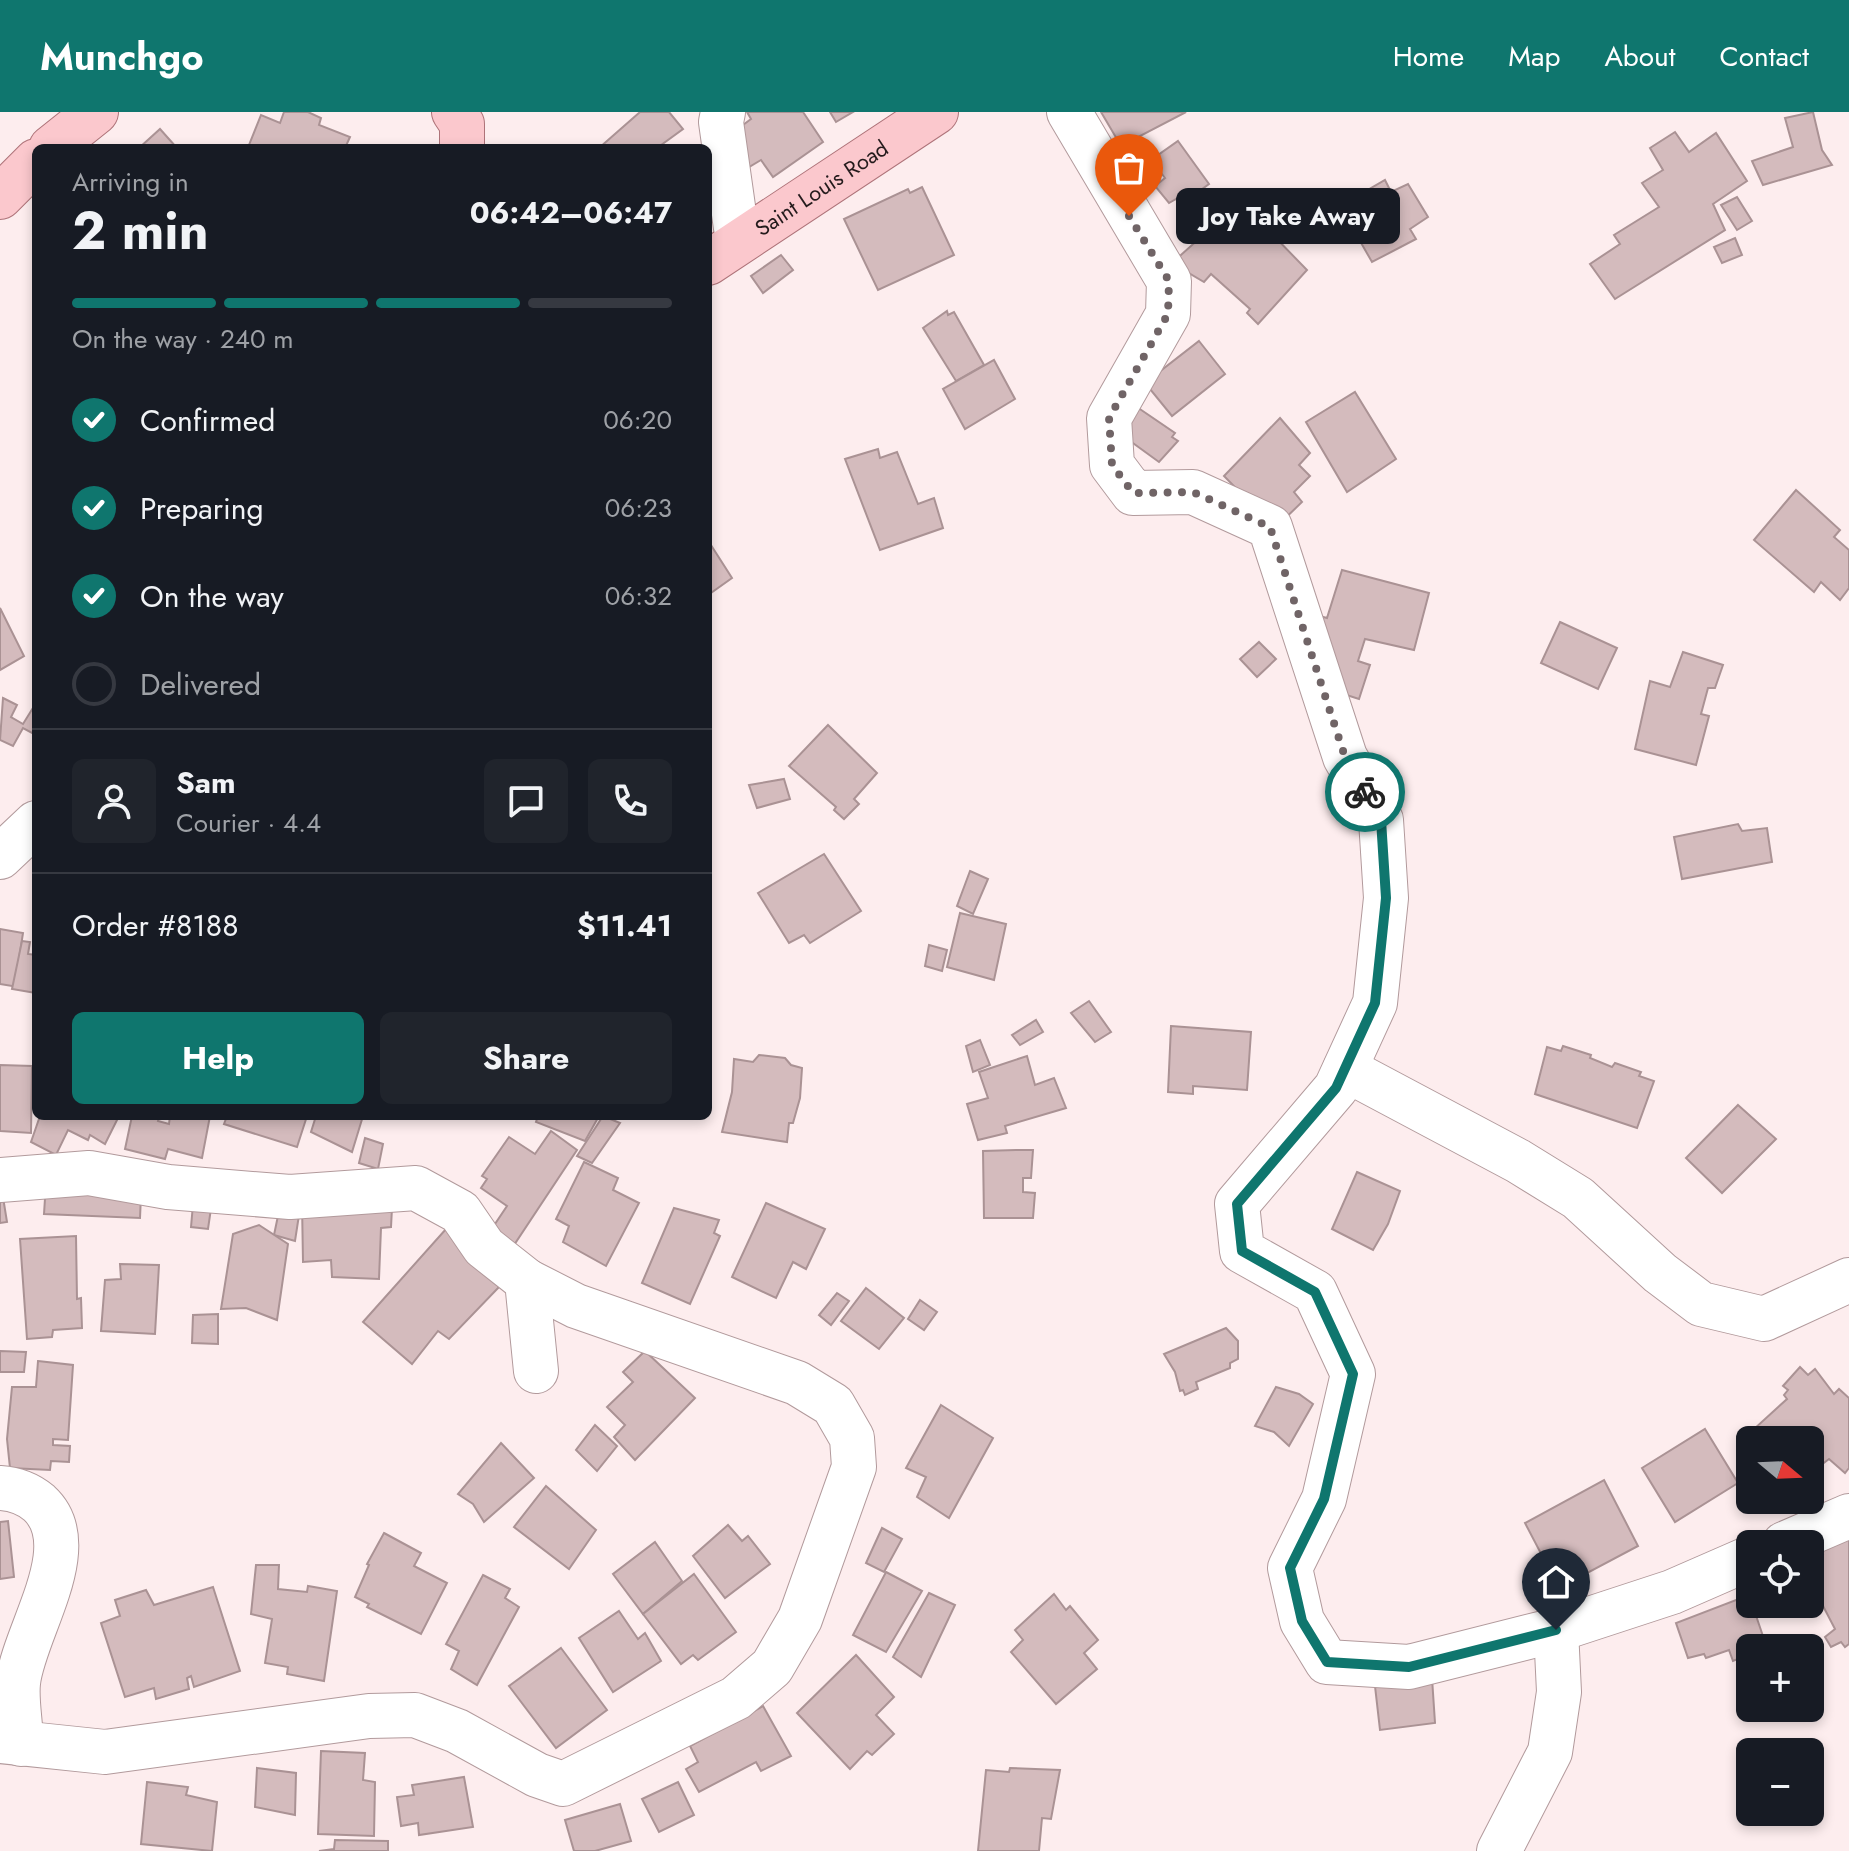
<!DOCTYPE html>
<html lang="en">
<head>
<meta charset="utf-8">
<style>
  :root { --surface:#171b24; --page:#20242c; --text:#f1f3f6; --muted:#9ea1a6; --line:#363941; --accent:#0f766e }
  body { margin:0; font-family:Jost,sans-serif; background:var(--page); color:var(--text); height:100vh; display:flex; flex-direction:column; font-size:30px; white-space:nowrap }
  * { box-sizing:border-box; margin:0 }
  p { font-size:26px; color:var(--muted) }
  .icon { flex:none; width:44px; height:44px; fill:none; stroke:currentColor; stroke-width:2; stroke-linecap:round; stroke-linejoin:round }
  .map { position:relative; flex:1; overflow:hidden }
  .sheet { position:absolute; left:32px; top:32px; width:680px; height:976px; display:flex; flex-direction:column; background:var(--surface); border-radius:12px; box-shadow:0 4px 12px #0003 }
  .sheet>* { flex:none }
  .needle { width:52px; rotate:109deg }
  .controls { position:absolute; left:1736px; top:1314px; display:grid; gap:16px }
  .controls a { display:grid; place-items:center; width:88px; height:88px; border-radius:12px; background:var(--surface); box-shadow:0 4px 12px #0003; font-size:40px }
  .pin { position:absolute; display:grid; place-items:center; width:68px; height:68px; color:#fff; margin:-82px -34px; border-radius:50% 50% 50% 0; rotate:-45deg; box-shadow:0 0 8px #0007 }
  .pin .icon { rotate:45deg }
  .courier { position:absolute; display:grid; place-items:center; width:80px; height:80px; margin:-40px; border:6px solid #0f766e; border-radius:50%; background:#fff; color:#222; box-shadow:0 2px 10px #0007 }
  .bubble { position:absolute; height:56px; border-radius:12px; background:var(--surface); box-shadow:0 4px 12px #0003; font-size:26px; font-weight:700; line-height:56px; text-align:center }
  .summary em { font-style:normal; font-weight:700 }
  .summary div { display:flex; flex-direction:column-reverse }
  .summary { display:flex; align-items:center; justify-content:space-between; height:136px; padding:0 40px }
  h1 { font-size:52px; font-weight:700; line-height:60px }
  .bar { display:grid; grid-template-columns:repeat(4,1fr); gap:12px 8px; align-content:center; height:96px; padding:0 40px }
  .bar i { height:10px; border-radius:6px; background:var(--line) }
  .bar .active { background:var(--accent) }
  .bar p { grid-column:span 4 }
  .line { display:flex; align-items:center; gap:20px; padding:0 40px; border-top:2px solid var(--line) }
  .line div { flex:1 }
  .round { display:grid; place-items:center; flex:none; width:84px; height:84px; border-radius:12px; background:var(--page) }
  ol { padding:0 40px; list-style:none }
  li { display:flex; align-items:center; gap:24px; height:88px }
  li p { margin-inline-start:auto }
  li .icon { padding:8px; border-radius:50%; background:var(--accent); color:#fff; stroke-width:4 }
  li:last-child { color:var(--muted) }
  li i { width:44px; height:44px; border:4px solid var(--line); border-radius:50% }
  .primary-button { display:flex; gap:16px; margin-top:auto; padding:16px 40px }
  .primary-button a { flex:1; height:92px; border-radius:12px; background:var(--accent); color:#fff; font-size:32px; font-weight:700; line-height:92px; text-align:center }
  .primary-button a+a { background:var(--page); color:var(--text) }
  header { display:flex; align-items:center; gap:48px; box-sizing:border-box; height:112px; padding:0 40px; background:var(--accent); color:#fff }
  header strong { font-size:38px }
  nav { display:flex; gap:44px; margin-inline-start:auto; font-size:28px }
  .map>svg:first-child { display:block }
  .building { fill:#d4bbbd; stroke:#aa9294; stroke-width:2 }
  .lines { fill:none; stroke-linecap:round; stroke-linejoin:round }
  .minor-casing { stroke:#b29a9c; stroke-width:46 }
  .major-casing { stroke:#ae7379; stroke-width:46 }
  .minor { stroke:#fff; stroke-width:44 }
  .major { stroke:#fbc8cd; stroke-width:44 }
  .done { stroke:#706466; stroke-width:8; stroke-dasharray:0 14.4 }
  .route { stroke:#0f766e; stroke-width:10 }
  .labels { text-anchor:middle; stroke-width:8; stroke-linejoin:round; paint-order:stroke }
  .street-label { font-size:22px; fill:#241b1c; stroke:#fdedee }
</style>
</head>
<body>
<header>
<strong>Munchgo</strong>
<nav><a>Home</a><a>Map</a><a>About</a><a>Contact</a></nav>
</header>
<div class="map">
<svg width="1849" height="1739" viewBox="0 0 1849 1739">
  <rect width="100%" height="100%" fill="#fdedee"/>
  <g class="building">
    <path d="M284 0H308L321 6 319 13 350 25 345 36 249 33 261 3 280 11Z"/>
    <path d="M640 0H669L683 17 657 36H599Z"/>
    <path d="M747 0H803L823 30 773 65 761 48 744 58 739 16 751 7Z"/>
    <path d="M830 0H853L836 10Z"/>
    <path d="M1101 0H1186L1121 34Z"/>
    <path d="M1813 0 1822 38 1832 53 1763 73 1752 49 1793 35 1785 6Z"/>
    <path d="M160 17 177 36H139Z"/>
    <path d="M1675 20 1689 40 1716 21 1747 69 1713 92 1725 118 1615 187 1590 152 1620 132 1614 123 1659 95 1642 71 1663 58 1650 36Z"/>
    <path d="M1178 29 1209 72 1180 93 1176 87 1169 91 1155 74 1165 66 1151 48Z"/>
    <path d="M1385 68 1391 80 1408 72 1428 105 1410 117 1416 127 1372 150 1340 94Z"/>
    <path d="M922 75 954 143 878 178 844 107 908 77 910 81Z"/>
    <path d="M1737 85 1752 109 1737 118 1721 93Z"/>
    <path d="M1260 88 1264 92 1268 88 1283 103 1268 118 1307 158 1258 212 1247 201 1250 197 1211 162 1204 170 1172 151 1240 90 1250 98Z"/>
    <path d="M1735 126 1742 143 1722 151 1714 135Z"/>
    <path d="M781 143 793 158 763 181 751 164Z"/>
    <path d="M947 199 948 203 954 200 984 253 956 269 923 216Z"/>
    <path d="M1199 229 1225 262 1172 304 1145 271Z"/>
    <path d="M994 248 1015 287 965 317 943 277Z"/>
    <path d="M1355 280 1396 347 1347 380 1306 310Z"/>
    <path d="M1131 291 1175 321 1172 325 1178 329 1159 350 1104 310Z"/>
    <path d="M1280 306 1310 341 1299 353 1310 364 1294 380 1302 390 1275 416 1224 364Z"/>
    <path d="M878 337 880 346 897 340 918 392 934 386 943 416 880 438 845 347Z"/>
    <path d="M1796 378 1840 418 1834 425 1849 438V476L1840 488 1821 470 1814 480 1754 428Z"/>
    <path d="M709 430 732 466 708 483V431Z"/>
    <path d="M1342 458 1429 481 1414 538 1365 527 1358 549 1370 553 1359 587 1312 572 1309 501 1327 506Z"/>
    <path d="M0 496 24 544 0 558Z"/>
    <path d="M1560 510 1617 536 1598 577 1541 551Z"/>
    <path d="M1259 530 1276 547 1257 565 1240 547Z"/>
    <path d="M1683 540 1723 553 1715 576H1708L1701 602 1709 604 1696 653 1635 637 1650 569 1670 575Z"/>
    <path d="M3 586 17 593 11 605 23 612 36 591V623L23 616 13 634 0 628Z"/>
    <path d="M828 613 877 661 854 687 859 692 844 707 834 698 836 695 789 654Z"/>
    <path d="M784 667 790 687 757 696 749 673Z"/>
    <path d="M1738 712 1742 719 1767 716 1772 750 1682 767 1674 725Z"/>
    <path d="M824 742 861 799 810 831 804 823 789 831 758 781Z"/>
    <path d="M970 759 988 767 973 802 957 794Z"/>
    <path d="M960 801 1006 812 994 868 947 855Z"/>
    <path d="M0 817 23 821 15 872 12 874 0 872Z"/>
    <path d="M22 829 30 830 28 842 36 843V881L12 877Z"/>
    <path d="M929 833 947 838 942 859 925 854Z"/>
    <path d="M1089 889 1111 920 1095 930 1071 901Z"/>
    <path d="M1036 908 1043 920 1020 933 1012 923Z"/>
    <path d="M1171 914 1251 920 1247 978 1193 974V982L1168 980Z"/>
    <path d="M980 928 990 953 973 960 966 934Z"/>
    <path d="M1563 934 1591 943 1590 946 1612 955 1615 951 1641 960 1639 964 1654 969 1637 1016 1535 982 1547 935 1561 939Z"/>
    <path d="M759 943 785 946 791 953 802 956 800 986 793 1011H789L787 1030 722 1020 732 980 734 947 753 950Z"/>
    <path d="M1027 944 1035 973 1054 966 1066 996 1005 1014 1007 1021 978 1028 967 992 988 986 979 960Z"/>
    <path d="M0 953 32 954 31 1021 0 1019Z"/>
    <path d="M1738 993 1776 1027 1722 1081 1686 1046Z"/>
    <path d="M40 1004H119L105 1032 90 1023 88 1028 68 1018 56 1043 31 1030Z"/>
    <path d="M132 1004H159L158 1009 169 1012 170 1004H210L202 1046 168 1037 165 1047 125 1037Z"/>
    <path d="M227 1004H307L297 1035 224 1012Z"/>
    <path d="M316 1004H363L352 1040 311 1020Z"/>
    <path d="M538 1004H599L585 1029 536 1010Z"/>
    <path d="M603 1004 620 1011 592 1051 577 1044Z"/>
    <path d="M551 1019 577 1038 514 1133 491 1118 507 1094 481 1076 487 1067 482 1064 509 1025 535 1042Z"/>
    <path d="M365 1026 383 1032 378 1057 359 1051Z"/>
    <path d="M1016 1038H1033L1031 1066H1023V1080L1035 1081 1033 1106H984L983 1039Z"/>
    <path d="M584 1050 618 1066 613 1078 639 1091 606 1154 563 1130 569 1114 556 1107Z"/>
    <path d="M47 1056 142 1061 140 1106 44 1102Z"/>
    <path d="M1357 1060 1400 1079 1388 1112 1373 1138 1332 1117Z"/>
    <path d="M393 1077 391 1115 381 1116 379 1167 332 1165 331 1148 303 1150 302 1091Z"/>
    <path d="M2 1079 7 1110 0 1111V1080Z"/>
    <path d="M194 1081 213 1083 208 1117 191 1115Z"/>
    <path d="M766 1091 825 1117 806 1157 793 1150 776 1186 732 1165Z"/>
    <path d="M674 1096 719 1108 714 1121 720 1124 690 1192 642 1171Z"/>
    <path d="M279 1099 299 1103 295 1129 274 1123Z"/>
    <path d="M259 1113 288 1132 277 1208 246 1196 221 1197 233 1122Z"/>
    <path d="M446 1117 500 1174 449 1227 438 1219 412 1252 363 1210Z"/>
    <path d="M76 1124 77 1187 81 1186 82 1216 53 1218 52 1225 27 1227 20 1127Z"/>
    <path d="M120 1152 159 1153 155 1222 101 1219 105 1168 121 1167Z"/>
    <path d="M866 1176 904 1206 879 1237 841 1209Z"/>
    <path d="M837 1181 849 1189 831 1213 819 1203Z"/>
    <path d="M920 1188 937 1200 924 1218 908 1207Z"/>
    <path d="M218 1202V1232L192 1231 193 1203Z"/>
    <path d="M1226 1216 1238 1229V1247L1230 1251V1256L1196 1270 1198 1277 1185 1283 1183 1278 1180 1279 1175 1260 1164 1242Z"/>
    <path d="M0 1239 26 1240 24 1260H0Z"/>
    <path d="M645 1239 695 1286 635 1348 614 1325 625 1313 607 1295 633 1270 623 1260Z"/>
    <path d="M38 1249 73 1253 68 1328 53 1327V1333L70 1334 69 1350 51 1349 50 1358 10 1356 7 1327 12 1275H36Z"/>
    <path d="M1800 1255 1808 1263 1815 1257 1834 1282 1839 1277 1849 1286V1356L1845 1361 1829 1347 1816 1357 1810 1350V1328H1793L1798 1323 1793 1317 1789 1320 1786 1317 1774 1328H1763L1754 1317 1787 1287 1784 1283 1788 1278 1783 1274Z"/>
    <path d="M1276 1275 1299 1282 1313 1292 1289 1334 1274 1320 1255 1314Z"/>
    <path d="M941 1293 993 1326 949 1406 917 1385 926 1365 906 1356Z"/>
    <path d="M595 1313 617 1334 597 1359 576 1338Z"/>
    <path d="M1705 1317 1738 1371 1675 1410 1642 1356Z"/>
    <path d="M501 1331 534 1366 484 1410 473 1392 458 1382Z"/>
    <path d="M1604 1368 1638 1434 1559 1476 1525 1411Z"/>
    <path d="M546 1374 596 1418 569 1457 514 1415Z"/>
    <path d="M8 1409 14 1465 0 1467V1410Z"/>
    <path d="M728 1413 742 1429 748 1424 770 1452 725 1486 693 1444Z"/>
    <path d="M882 1416 902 1427 884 1460 866 1451Z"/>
    <path d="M384 1421 421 1441 414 1454 447 1471 421 1522 367 1495 369 1492 355 1485 369 1453 367 1452Z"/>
    <path d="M1849 1424V1532L1845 1535 1841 1530 1831 1535 1825 1525 1835 1517 1810 1469V1451L1823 1442 1821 1438Z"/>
    <path d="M655 1430 682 1469 643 1502 613 1462Z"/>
    <path d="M256 1453H279L278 1477 307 1480 308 1474 337 1479 324 1569 287 1562 288 1555 265 1551 272 1507 251 1502Z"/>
    <path d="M886 1460 922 1479 886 1540 853 1523Z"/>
    <path d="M694 1462 736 1520 698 1548 693 1543 681 1552 643 1502Z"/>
    <path d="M483 1463 510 1477 505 1486 519 1495 477 1573 451 1557 459 1539 446 1532Z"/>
    <path d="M213 1475 240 1559 194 1575 191 1564 187 1566 189 1577 156 1587 154 1576 125 1585 101 1511 120 1504 115 1488 146 1478 154 1493Z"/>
    <path d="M929 1481 955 1493 921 1565 893 1545Z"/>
    <path d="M1054 1482 1066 1498 1070 1494 1098 1528 1084 1541 1097 1557 1056 1592 1011 1540 1023 1528 1015 1518Z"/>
    <path d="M1749 1483 1767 1536H1750V1542L1733 1549 1729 1538 1706 1546 1704 1542 1688 1546 1676 1511Z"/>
    <path d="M619 1499 638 1527 645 1521 661 1549 613 1580 579 1526Z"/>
    <path d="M561 1536 607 1598 556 1636 509 1574Z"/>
    <path d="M856 1543 894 1585 876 1603 894 1622 872 1643 867 1639 850 1657 797 1601Z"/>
    <path d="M1432 1566 1435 1611 1380 1618 1375 1574Z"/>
    <path d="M763 1594 791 1644 761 1659 756 1650 699 1680 686 1657 698 1650 690 1634Z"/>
    <path d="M321 1639 365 1641 363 1668 375 1670 374 1724 318 1722Z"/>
    <path d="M257 1656 296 1661 295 1703 255 1695Z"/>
    <path d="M1010 1656 1060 1658 1051 1707 1042 1706 1039 1739H978L986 1658 1009 1660Z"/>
    <path d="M464 1665 473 1715 419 1723 418 1711 401 1714 397 1685 414 1683 412 1673Z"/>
    <path d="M147 1670 188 1675 186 1683 217 1690 212 1739 141 1732Z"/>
    <path d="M678 1670 694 1703 659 1720 642 1687Z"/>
    <path d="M620 1692 631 1729 595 1739H574L565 1708Z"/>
    <path d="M335 1728 388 1729V1739H319L334 1737Z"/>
  </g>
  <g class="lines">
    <defs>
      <g id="minor">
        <path d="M723 0 721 10 738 130"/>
        <path d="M1069 0 1169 169 1168 202 1109 306 1112 353 1133 381 1193 380 1270 415 1345 645 1381 708 1386 786 1375 891 1336 976 1237 1092 1242 1139 1315 1180 1353 1262 1324 1387 1290 1456 1302 1509 1327 1550 1409 1555 1556 1518 1672 1480 1750 1446"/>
        <path d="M0 745 36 711"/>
        <path d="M1345 957 1518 1049 1578 1086 1660 1161 1701 1192 1764 1207 1849 1168"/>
        <path d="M0 1068 89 1061 168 1075 290 1085 416 1076 460 1100 484 1135 527 1169 536 1259"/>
        <path d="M0 1376C15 1377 27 1381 39 1391 86 1434 23 1520 18 1571 16 1589 21 1612 21 1632"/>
        <path d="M1784 1432 1849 1404"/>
        <path d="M0 1629 105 1640 369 1604 415 1603 457 1619 537 1663 563 1672 736 1586 772 1555 800 1507 854 1355 852 1326 833 1293 797 1271 576 1194 527 1169"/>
        <path d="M1499 1739 1550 1640 1559 1580 1556 1518"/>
      </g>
      <g id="major">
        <path d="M454 0 462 12V36"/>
        <path d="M51 36 96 0"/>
        <path d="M0 85 36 49"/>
        <path id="s1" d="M708 151 936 0"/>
      </g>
    </defs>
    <use href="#minor" class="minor-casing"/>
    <use href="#major" class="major-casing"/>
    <use href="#minor" class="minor"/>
    <use href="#major" class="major"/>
  </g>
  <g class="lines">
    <path class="done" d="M1129 104 1169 169 1168 202 1109 306 1112 353 1133 381 1193 380 1270 415 1345 645 1365 680"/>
    <path class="route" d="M1365 680 1381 708 1386 786 1375 891 1336 976 1237 1092 1242 1139 1315 1180 1353 1262 1324 1387 1290 1456 1302 1509 1327 1550 1409 1555 1556 1518"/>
  </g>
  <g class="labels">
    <g class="street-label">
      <text dy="8" stroke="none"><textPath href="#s1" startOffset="136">Saint Louis Road</textPath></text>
    </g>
  </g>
</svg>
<div class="controls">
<a><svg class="needle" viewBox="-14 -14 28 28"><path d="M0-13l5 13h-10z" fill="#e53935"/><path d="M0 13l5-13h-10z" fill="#9ea1a6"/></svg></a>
<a><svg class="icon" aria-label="locate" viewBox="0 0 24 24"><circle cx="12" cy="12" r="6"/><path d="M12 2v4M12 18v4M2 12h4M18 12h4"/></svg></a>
<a>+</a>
<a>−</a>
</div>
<div class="pin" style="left:1129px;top:104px;background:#ea580c"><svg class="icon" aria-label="bag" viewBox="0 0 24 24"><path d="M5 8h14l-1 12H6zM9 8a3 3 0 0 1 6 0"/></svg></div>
<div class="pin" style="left:1556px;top:1518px;background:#1f2937"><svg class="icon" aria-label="home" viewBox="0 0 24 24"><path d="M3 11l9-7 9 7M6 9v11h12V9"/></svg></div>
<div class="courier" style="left:1365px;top:680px"><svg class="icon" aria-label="bike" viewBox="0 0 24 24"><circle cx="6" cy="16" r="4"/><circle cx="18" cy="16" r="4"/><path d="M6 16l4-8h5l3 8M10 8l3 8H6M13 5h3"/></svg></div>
<div class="bubble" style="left:1176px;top:76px;width:224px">Joy Take Away</div>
<section class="sheet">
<div class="summary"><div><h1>2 min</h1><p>Arriving in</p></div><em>06:42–06:47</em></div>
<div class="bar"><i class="active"></i><i class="active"></i><i class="active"></i><i></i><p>On the way · 240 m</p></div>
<ol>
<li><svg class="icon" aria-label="check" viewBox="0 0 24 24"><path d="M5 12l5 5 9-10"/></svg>Confirmed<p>06:20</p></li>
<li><svg class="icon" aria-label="check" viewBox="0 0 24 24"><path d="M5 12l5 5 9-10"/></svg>Preparing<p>06:23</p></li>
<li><svg class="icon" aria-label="check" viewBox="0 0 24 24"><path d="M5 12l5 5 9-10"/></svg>On the way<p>06:32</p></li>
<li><i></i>Delivered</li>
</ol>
<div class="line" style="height:144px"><a class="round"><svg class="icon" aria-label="person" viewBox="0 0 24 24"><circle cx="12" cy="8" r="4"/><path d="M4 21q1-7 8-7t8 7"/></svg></a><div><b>Sam</b><p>Courier · 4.4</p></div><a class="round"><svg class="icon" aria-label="chat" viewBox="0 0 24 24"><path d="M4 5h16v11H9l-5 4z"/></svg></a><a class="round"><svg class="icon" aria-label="phone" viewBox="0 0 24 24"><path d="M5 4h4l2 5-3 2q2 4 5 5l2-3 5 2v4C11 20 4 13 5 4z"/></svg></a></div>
<div class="line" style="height:104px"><div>Order #8188</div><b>$11.41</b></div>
<div class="primary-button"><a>Help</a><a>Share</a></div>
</section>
</div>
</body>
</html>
